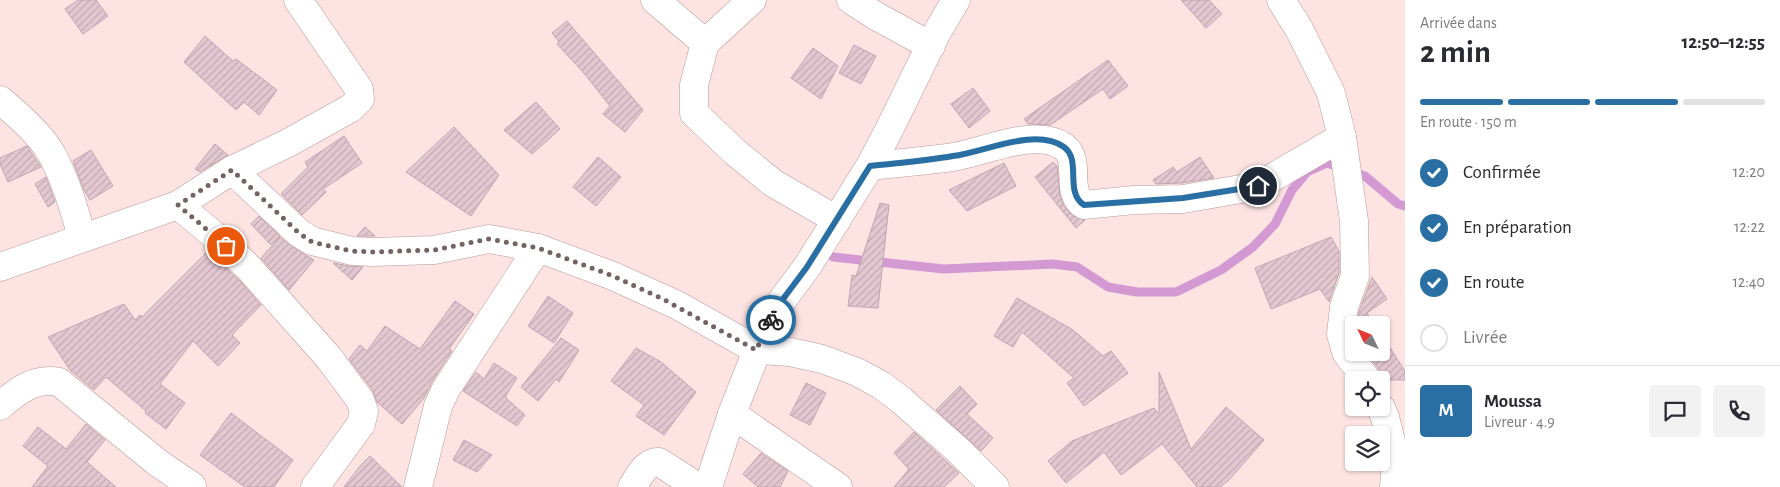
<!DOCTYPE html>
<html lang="fr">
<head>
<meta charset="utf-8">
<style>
  :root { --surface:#fff; --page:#f2f2f3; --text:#2b2b33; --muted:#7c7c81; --line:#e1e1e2; --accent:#296fa4 }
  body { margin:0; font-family:"Alegreya Sans",sans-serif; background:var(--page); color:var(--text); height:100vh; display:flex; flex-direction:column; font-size:19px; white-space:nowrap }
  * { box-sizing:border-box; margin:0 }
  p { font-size:16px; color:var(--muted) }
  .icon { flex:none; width:28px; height:28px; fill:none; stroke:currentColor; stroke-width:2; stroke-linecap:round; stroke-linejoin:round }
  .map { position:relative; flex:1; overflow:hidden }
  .side { display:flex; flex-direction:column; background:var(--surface); width:375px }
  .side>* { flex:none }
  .needle { width:32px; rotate:313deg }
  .fabs { position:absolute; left:1345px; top:316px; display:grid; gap:10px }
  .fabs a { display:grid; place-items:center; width:45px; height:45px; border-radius:5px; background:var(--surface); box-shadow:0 1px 4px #0004; font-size:25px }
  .pin { position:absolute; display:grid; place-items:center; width:42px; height:42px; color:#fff; margin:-21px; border:2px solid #fff; border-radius:50%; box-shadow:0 1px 5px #0007 }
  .courier { position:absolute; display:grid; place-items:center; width:50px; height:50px; margin:-25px; border:4px solid #296fa4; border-radius:50%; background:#fff; color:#222; box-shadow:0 1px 6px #0007 }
  .head em { font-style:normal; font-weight:600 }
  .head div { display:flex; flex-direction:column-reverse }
  .head { display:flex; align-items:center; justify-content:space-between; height:85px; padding:0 15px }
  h1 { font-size:32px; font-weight:600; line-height:38px }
  .bar { display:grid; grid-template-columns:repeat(4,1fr); gap:8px 5px; align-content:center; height:60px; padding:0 15px }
  .bar i { height:6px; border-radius:4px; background:var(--line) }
  .bar .active { background:var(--accent) }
  .bar p { grid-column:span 4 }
  .line { display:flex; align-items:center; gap:12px; padding:0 15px; border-top:1px solid var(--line) }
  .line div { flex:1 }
  .round { display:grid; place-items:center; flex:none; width:52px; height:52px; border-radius:5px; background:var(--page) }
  ol { padding:0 15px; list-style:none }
  li { display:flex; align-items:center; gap:15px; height:55px }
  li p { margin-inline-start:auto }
  li .icon { padding:5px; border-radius:50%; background:var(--accent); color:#fff; stroke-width:4 }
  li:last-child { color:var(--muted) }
  li i { width:28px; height:28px; border:2px solid var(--line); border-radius:50% }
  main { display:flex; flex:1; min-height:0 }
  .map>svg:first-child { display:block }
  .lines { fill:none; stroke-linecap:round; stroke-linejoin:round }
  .stream { stroke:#d299d2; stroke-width:9 }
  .building { fill:url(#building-hatch); stroke:#c1a6b0 }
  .minor-casing { stroke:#b69a99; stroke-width:29 }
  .minor { stroke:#fff; stroke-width:28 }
  .done { stroke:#736363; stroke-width:5; stroke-dasharray:0 9 }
  .route { stroke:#296fa4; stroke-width:6 }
</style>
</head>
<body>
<main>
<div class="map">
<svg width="1405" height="487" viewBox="0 0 1405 487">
  <defs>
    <pattern id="building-hatch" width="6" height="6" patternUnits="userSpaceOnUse" patternTransform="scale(1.25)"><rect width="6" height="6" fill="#e3c7d1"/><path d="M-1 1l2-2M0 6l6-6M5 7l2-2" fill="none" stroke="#c3aab3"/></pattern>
  </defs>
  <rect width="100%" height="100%" fill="#fde4e3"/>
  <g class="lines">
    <path class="stream" d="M833 257 944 269 1053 264 1077 267 1108 287 1137 292H1176L1221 270 1253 247 1275 224 1292 190 1307 172 1327 163 1365 176 1398 204 1405 206"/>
  </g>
  <g class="building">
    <path d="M78 0H96L108 16 83 34 65 9Z"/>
    <path d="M1181 0H1209L1222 14 1206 28Z"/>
    <path d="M567 21 643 110 625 132 603 114 610 106 583 72 557 44 559 42 552 33Z"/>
    <path d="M205 36 233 61 236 59 277 90 259 115 244 102 236 110 184 62Z"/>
    <path d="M854 45 876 56 861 84 839 73Z"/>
    <path d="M813 48 838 66 821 99 791 78Z"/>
    <path d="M1108 60 1128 86 1110 99 1103 89 1050 125 1028 124 1024 119Z"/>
    <path d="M973 88 990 111 969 128 951 104Z"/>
    <path d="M536 102 560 129 532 154 504 130Z"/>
    <path d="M454 127 499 175 471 216 406 172Z"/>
    <path d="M344 136 362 163 323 189 326 192 302 215 281 194 308 167 305 162Z"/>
    <path d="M215 144 228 155 200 172 195 169Z"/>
    <path d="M27 146 41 167 8 182 0 164V158Z"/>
    <path d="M91 150 113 186 90 200 84 190 73 161Z"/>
    <path d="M598 157 621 177 596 206 573 187Z"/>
    <path d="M1200 157 1214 178 1182 183 1156 184 1153 180 1173 167 1177 172Z"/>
    <path d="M1053 162 1057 166 1060 195 1064 206 1073 216 1085 220 1076 228 1035 177Z"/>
    <path d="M1004 163 1016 186 967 211 949 190Z"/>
    <path d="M46 177 55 202 48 207 35 184Z"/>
    <path d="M880 203 889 205 878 308 848 306 852 275 856 276Z"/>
    <path d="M259 216 280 236 271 245 251 224Z"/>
    <path d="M365 227 375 236H357Z"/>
    <path d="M280 237 291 246 314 260 289 290 261 258Z"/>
    <path d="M1331 237 1339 251V273L1329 302 1320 289 1271 309 1255 268Z"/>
    <path d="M208 251 240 281 261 305 232 335 240 343 218 366 193 341 160 384 185 403 166 429 145 413 146 411 106 377 94 390 70 370 48 337 124 304 135 320 140 315 142 317Z"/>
    <path d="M333 263H334L348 266 363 267 352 280Z"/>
    <path d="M1372 277 1387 299 1367 313 1375 325H1358L1359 311Z"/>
    <path d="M548 296 573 313 554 343 528 326Z"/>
    <path d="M1017 298 1073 330 1103 356 1111 351 1128 373 1084 406 1067 383 1074 378 1022 332 1013 347 994 336Z"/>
    <path d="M455 301 474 314 449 349 452 351 433 380 424 398 402 424 377 402 373 391 349 359 360 345 367 351 385 326 420 349Z"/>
    <path d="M1381 334 1405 371V380H1382L1380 371 1366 352H1381Z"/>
    <path d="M561 338 579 350 559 382 556 379 538 401 521 387Z"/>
    <path d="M636 348 661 362 696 392 664 435 636 416 644 405 611 381Z"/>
    <path d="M494 363 517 378 505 397 525 415 517 426 463 391 476 372 484 379Z"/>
    <path d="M1159 372 1191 449 1226 407 1264 440 1229 480 1220 487H1197L1162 444 1121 475 1104 452 1066 483 1048 461 1072 441 1154 408 1159 414Z"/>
    <path d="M806 383 826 393 810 425 790 415Z"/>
    <path d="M960 386 977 404 967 414 993 438 981 451 936 410Z"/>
    <path d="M231 413 293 460 274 487H245L200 455Z"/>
    <path d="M86 424 105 440 87 462 116 487H32L48 466 23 446 38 427 66 449Z"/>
    <path d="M914 432 959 473 944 487H894L909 469 894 453Z"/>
    <path d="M464 440 492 455 477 472 453 460Z"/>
    <path d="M761 453 788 471 780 487H758L743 474Z"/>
    <path d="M370 456 402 487H344L360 466Z"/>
  </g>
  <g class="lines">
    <defs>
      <g id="minor">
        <path d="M655 0 705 43 752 0"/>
        <path d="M851 0 876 16 931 46"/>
        <path d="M1281 0 1299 29 1331 93 1342 137 1354 221 1355 276 1344 307 1341 334 1346 352 1367 380"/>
        <path d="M705 43 694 85V113L735 152 773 183 837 220"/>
        <path d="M0 100C18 115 39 133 51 153 66 180 74 209 82 237"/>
        <path d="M870 166C897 163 926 161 953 157 985 152 1035 127 1064 147 1082 160 1064 192 1084 205L1134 200 1183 199 1258 186 1342 137"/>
        <path d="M232 170 288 143 351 108 360 99 359 89 298 0"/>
        <path d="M178 205 215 236 248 267 329 358 360 400 364 411 361 424 315 487"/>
        <path d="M0 267 178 205 232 170 299 233 312 241 352 251 373 252 434 250 489 239 538 248 613 276 677 305 757 350 790 352 822 359 857 372 881 385 901 400 958 450 995 487"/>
        <path d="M0 406C17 391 35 377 59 382L158 463 192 486"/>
        <path d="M1381 408 1385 417 1396 462 1394 487"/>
        <path d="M732 414 838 487"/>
        <path d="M418 487 438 406 446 389 538 248"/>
        <path d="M632 487C639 477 645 461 659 462L698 487"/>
        <path d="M708 487 732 414 757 350 771 319 783 299 807 267 870 166 889 130 936 34 956 0"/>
      </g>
    </defs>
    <use href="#minor" class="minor-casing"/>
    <use href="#minor" class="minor"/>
  </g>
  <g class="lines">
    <path class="done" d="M226 246 178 205 232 170 299 233 312 242 352 251 373 252 434 250 489 239 538 248 613 276 661 298 756 350 771 320"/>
    <path class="route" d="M771 320 783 299 807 267 870 166C897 163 925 161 953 156 985 152 1035 127 1064 147 1082 160 1064 192 1084 205L1183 198 1258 186"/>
  </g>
</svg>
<div class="fabs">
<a><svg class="needle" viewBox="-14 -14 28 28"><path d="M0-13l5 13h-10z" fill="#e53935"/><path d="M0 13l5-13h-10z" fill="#7c7c81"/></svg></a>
<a><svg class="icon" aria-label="locate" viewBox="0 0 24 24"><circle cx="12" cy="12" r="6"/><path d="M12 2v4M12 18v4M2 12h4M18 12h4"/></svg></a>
<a><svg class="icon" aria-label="layers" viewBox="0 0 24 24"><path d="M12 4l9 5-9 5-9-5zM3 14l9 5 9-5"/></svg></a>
</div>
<div class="pin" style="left:226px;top:246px;background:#ea580c"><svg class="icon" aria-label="bag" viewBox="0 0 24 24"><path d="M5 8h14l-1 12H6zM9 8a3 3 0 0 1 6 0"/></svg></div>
<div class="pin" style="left:1258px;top:186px;background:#1f2937"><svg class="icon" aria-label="home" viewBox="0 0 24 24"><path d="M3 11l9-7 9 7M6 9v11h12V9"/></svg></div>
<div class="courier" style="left:771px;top:320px"><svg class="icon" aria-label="bike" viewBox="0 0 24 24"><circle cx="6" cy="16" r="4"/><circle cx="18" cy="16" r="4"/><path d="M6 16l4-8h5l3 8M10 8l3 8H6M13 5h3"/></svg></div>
</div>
<section class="side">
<div class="head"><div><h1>2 min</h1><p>Arrivée dans</p></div><em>12:50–12:55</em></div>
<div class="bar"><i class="active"></i><i class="active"></i><i class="active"></i><i></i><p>En route · 150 m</p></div>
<ol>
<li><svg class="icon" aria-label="check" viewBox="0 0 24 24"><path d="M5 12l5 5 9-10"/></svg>Confirmée<p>12:20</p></li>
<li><svg class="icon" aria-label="check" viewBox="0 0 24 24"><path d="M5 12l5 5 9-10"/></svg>En préparation<p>12:22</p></li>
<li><svg class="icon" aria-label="check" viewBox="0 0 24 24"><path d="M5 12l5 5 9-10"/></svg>En route<p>12:40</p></li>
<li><i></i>Livrée</li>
</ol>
<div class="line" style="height:90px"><b class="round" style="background:var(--accent);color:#fff">M</b><div><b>Moussa</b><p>Livreur · 4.9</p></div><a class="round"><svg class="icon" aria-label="chat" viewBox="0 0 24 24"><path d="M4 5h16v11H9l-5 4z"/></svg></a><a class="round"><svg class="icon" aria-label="phone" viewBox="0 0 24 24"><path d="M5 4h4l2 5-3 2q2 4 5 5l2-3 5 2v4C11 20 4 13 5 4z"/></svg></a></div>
</section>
</main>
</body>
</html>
